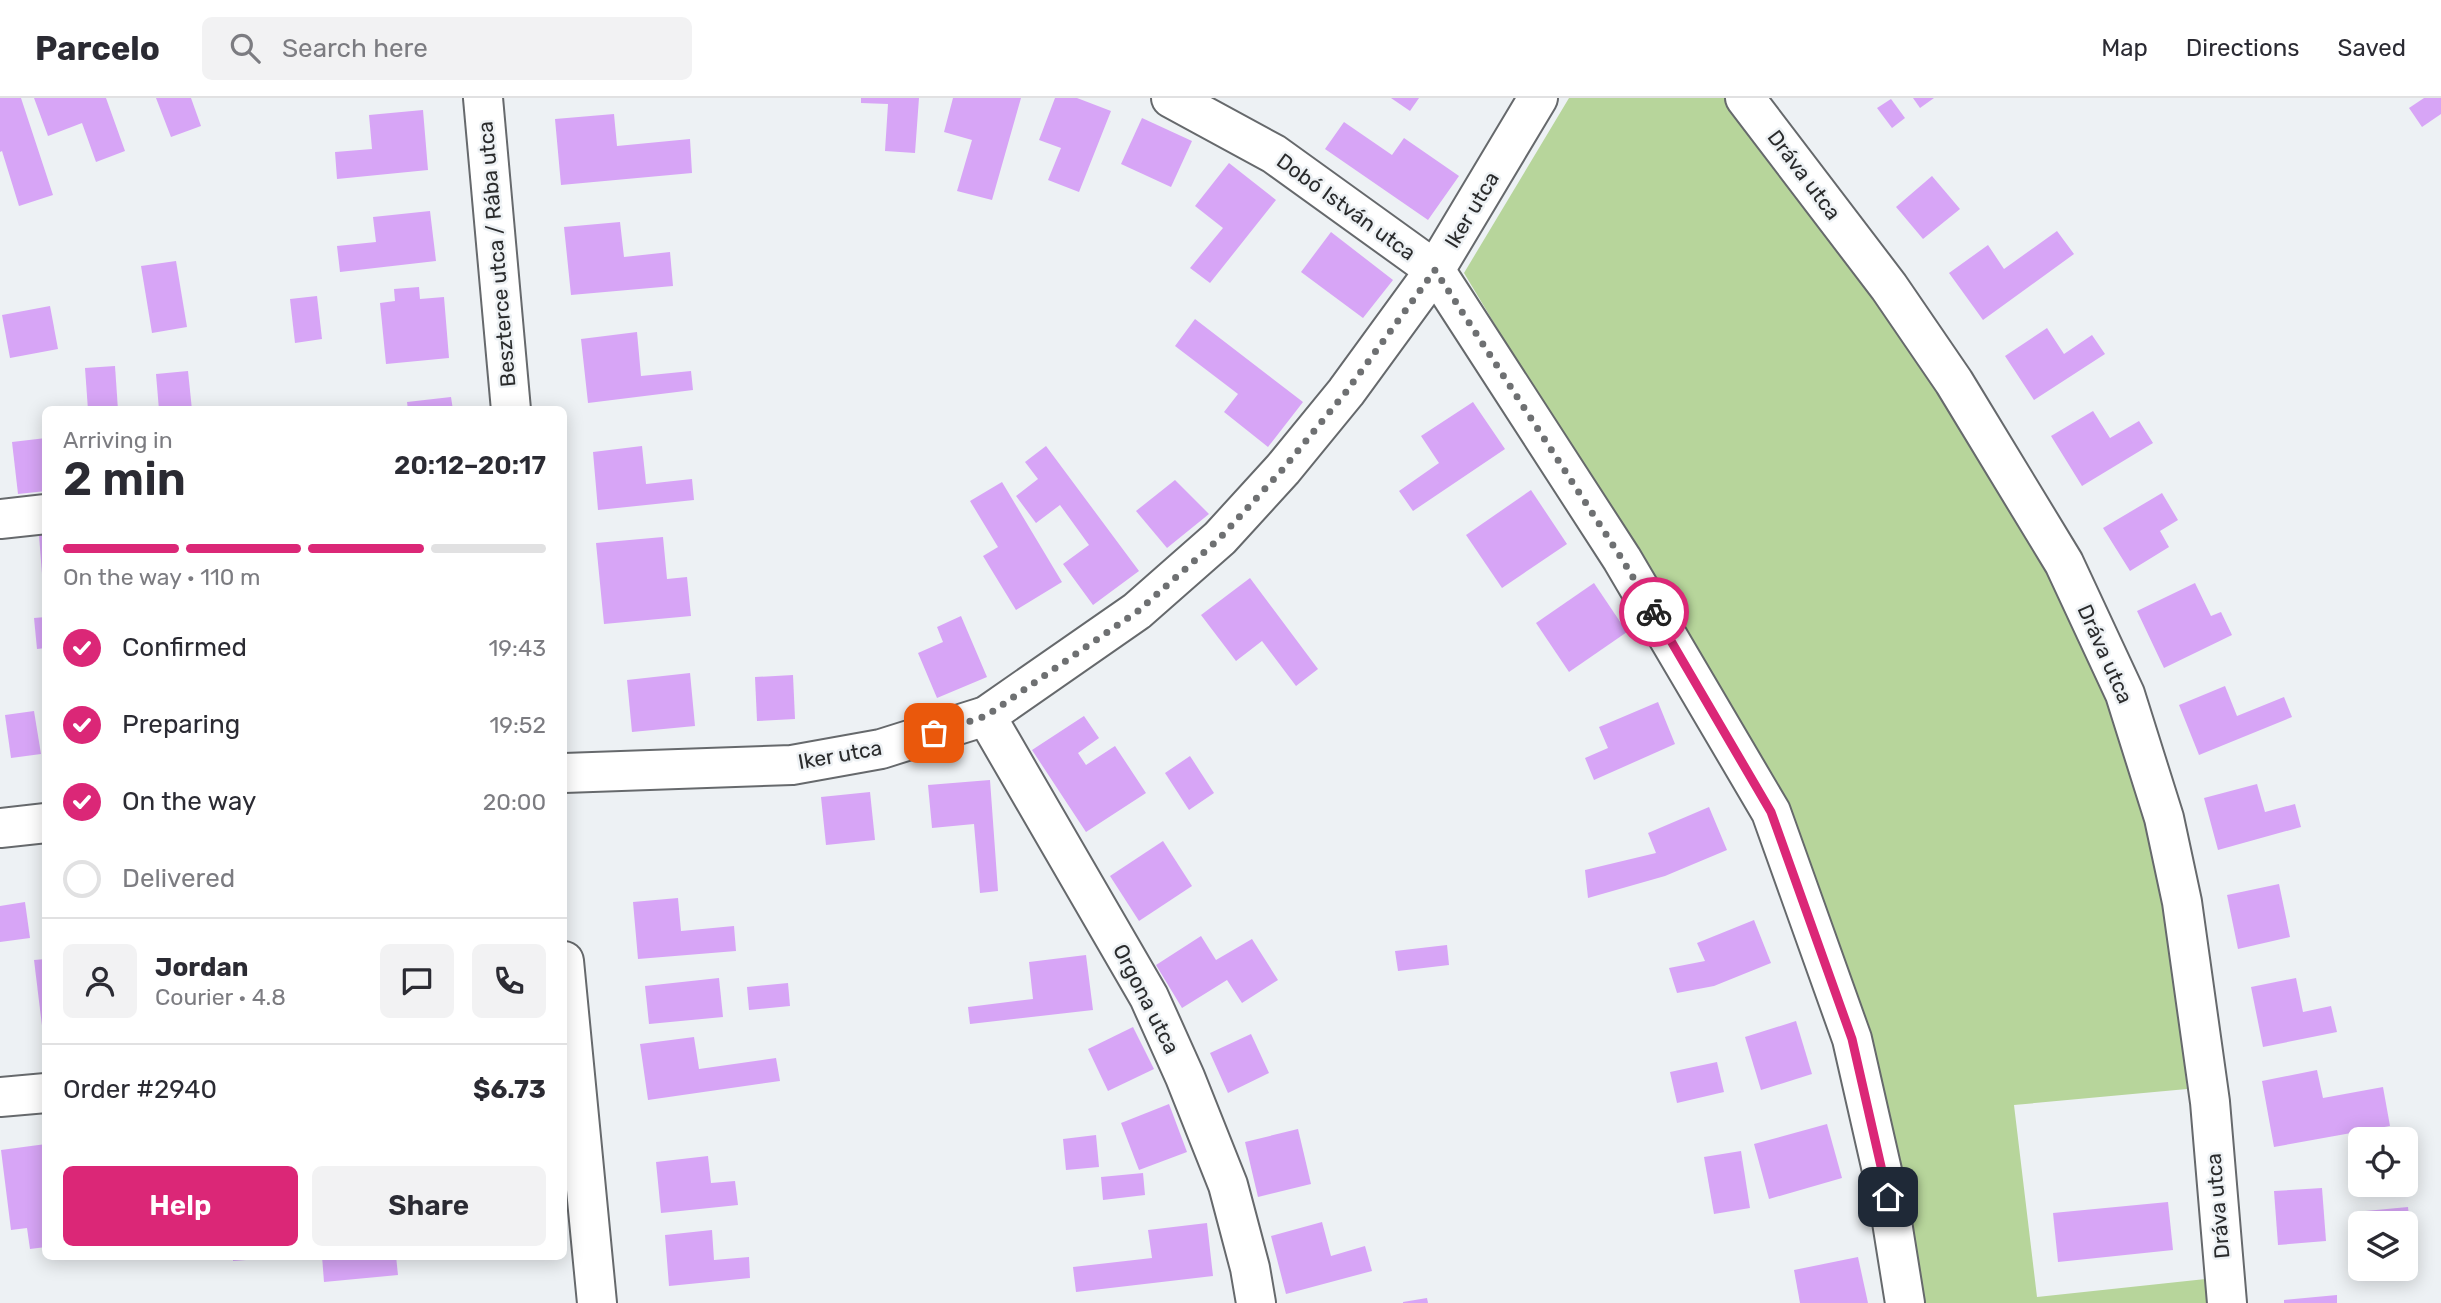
<!DOCTYPE html>
<html lang="en">
<head>
<meta charset="utf-8">
<style>
  :root { --surface:#fff; --page:#f2f2f3; --text:#2b2b33; --muted:#7c7c81; --line:#e1e1e2; --accent:#db2777 }
  body { margin:0; font-family:Rubik,sans-serif; background:var(--page); color:var(--text); height:100vh; display:flex; flex-direction:column; font-size:26px; white-space:nowrap }
  * { box-sizing:border-box; margin:0 }
  p { font-size:23px; color:var(--muted) }
  .icon { flex:none; width:38px; height:38px; fill:none; stroke:currentColor; stroke-width:2; stroke-linecap:round; stroke-linejoin:round }
  .map { position:relative; flex:1; overflow:hidden }
  .drawer { position:absolute; left:42px; top:308px; width:525px; height:854px; display:flex; flex-direction:column; background:var(--surface); border-radius:10px; box-shadow:0 4px 18px #0003 }
  .drawer>* { flex:none }
  .controls { position:absolute; left:2348px; top:1029px; display:grid; gap:14px }
  .controls a { display:grid; place-items:center; width:70px; height:70px; border-radius:10px; background:var(--surface); box-shadow:0 4px 18px #0003; font-size:35px }
  .pin { position:absolute; display:grid; place-items:center; width:60px; height:60px; color:#fff; margin:-30px; border-radius:14px; box-shadow:0 4px 10px #0006 }
  .courier { position:absolute; display:grid; place-items:center; width:70px; height:70px; margin:-35px; border:5px solid #db2777; border-radius:50%; background:#fff; color:#222; box-shadow:0 2px 9px #0007 }
  .overview em { font-style:normal; font-weight:600 }
  .overview div { display:flex; flex-direction:column-reverse }
  .overview { display:flex; align-items:center; justify-content:space-between; height:119px; padding:0 21px }
  h1 { font-size:46px; font-weight:600; line-height:52px }
  .bar { display:grid; grid-template-columns:repeat(4,1fr); gap:10px 7px; align-content:center; height:84px; padding:0 21px }
  .bar i { height:9px; border-radius:5px; background:var(--line) }
  .bar .active { background:var(--accent) }
  .bar p { grid-column:span 4 }
  .line { display:flex; align-items:center; gap:18px; padding:0 21px; border-top:2px solid var(--line) }
  .line div { flex:1 }
  .round { display:grid; place-items:center; flex:none; width:74px; height:74px; border-radius:10px; background:var(--page) }
  ol { padding:0 21px; list-style:none }
  li { display:flex; align-items:center; gap:21px; height:77px }
  li p { margin-inline-start:auto }
  li .icon { padding:7px; border-radius:50%; background:var(--accent); color:#fff; stroke-width:4 }
  li:last-child { color:var(--muted) }
  li i { width:38px; height:38px; border:4px solid var(--line); border-radius:50% }
  .cta { display:flex; gap:14px; margin-top:auto; padding:14px 21px }
  .cta a { flex:1; height:80px; border-radius:10px; background:var(--accent); color:#fff; font-size:28px; font-weight:600; line-height:80px; text-align:center }
  .cta a+a { background:var(--page); color:var(--text) }
  header { display:flex; align-items:center; gap:42px; box-sizing:border-box; height:98px; padding:0 35px; background:var(--surface); border-bottom:2px solid var(--line) }
  header strong { font-size:33px }
  nav { display:flex; gap:38px; margin-inline-start:auto; font-size:24px }
  .search { width:490px; height:63px; background:var(--page); display:flex; align-items:center; gap:18px; box-sizing:border-box; padding:0 24px; border-radius:10px; color:var(--muted); font-size:26px }
  .map>svg:first-child { display:block }
  .green { fill:#b7d59b }
  .building { fill:#d7a5f6 }
  .lines { fill:none; stroke-linecap:round; stroke-linejoin:round }
  .minor-casing { stroke:#66696c; stroke-width:42 }
  .minor { stroke:#fff; stroke-width:38 }
  .done { stroke:#6e7072; stroke-width:7; stroke-dasharray:0 12.6 }
  .route { stroke:#db2777; stroke-width:9 }
  .labels { text-anchor:middle; stroke-width:5; stroke-linejoin:round; paint-order:stroke }
  .street-label { font-size:21px; fill:#2a2b2c; stroke:#edf1f4 }
</style>
</head>
<body>
<header>
<strong>Parcelo</strong>
<div class="search"><svg class="icon" aria-label="search" viewBox="0 0 24 24"><circle cx="10" cy="10" r="6"/><path d="M15 15l6 6"/></svg>Search here</div>
<nav><a>Map</a><a>Directions</a><a>Saved</a></nav>
</header>
<div class="map">
<svg width="2441" height="1205" viewBox="0 0 2441 1205">
  <rect width="100%" height="100%" fill="#edf1f4"/>
  <path class="green" d="M1569 0H1731C1893 224 2074 448 2150 720 2155 741 2157 764 2161 786 2173 854 2180 922 2187 991L2014 1007 2037 1199 2215 1180 2216 1205H1921L1786 711 1464 175Z"/>
  <g class="building">
    <path d="M0 0H21L53 97 19 108 2 53 0 54Z"/>
    <path d="M34 0H106L125 53 96 64 82 25 48 38Z"/>
    <path d="M156 0H191L201 28 171 39Z"/>
    <path d="M861 0H919L915 55 885 53 888 6 861 5Z"/>
    <path d="M953 0H1021L992 102 957 93 972 42 944 34Z"/>
    <path d="M1055 0H1077L1111 13 1079 94 1048 82 1061 50 1039 42Z"/>
    <path d="M1391 0H1419L1410 13Z"/>
    <path d="M1913 0H1934L1920 10Z"/>
    <path d="M2424 0H2441V16L2422 29 2409 10Z"/>
    <path d="M1891 1 1905 20 1892 30 1877 10Z"/>
    <path d="M423 12 428 72 337 81 335 54 372 51 369 17Z"/>
    <path d="M614 16 617 48 690 41 692 75 561 87 555 21Z"/>
    <path d="M1142 20 1192 43 1171 89 1121 66Z"/>
    <path d="M1344 24 1392 57 1404 40 1459 78 1428 122 1325 51Z"/>
    <path d="M1229 65 1276 102 1210 185 1190 170 1223 130 1195 108Z"/>
    <path d="M1932 78 1960 111 1923 141 1896 109Z"/>
    <path d="M430 113 436 163 340 174 337 148 376 144 373 119Z"/>
    <path d="M620 124 624 159 670 154 673 188 571 197 564 129Z"/>
    <path d="M2057 133 2074 156 1983 222 1949 175 1988 147 2004 171Z"/>
    <path d="M1331 134 1393 182 1363 220 1301 174Z"/>
    <path d="M176 163 187 229 152 235 141 168Z"/>
    <path d="M419 189 420 201 444 199 449 260 386 266 380 205 395 203 394 191Z"/>
    <path d="M317 198 322 241 295 245 290 201Z"/>
    <path d="M50 208 58 251 10 260 2 217Z"/>
    <path d="M1195 221 1303 304 1268 349 1224 314 1238 296 1175 248Z"/>
    <path d="M2047 230 2064 256 2092 237 2105 256 2034 302 2005 258Z"/>
    <path d="M637 234 641 278 691 273 693 292 588 305 581 241Z"/>
    <path d="M115 268 118 312H88L85 270Z"/>
    <path d="M188 273 192 312H159L156 276Z"/>
    <path d="M451 299 453 312H408L407 304Z"/>
    <path d="M1473 304 1505 351 1413 413 1399 393 1439 365 1421 338Z"/>
    <path d="M2093 313 2110 340 2139 323 2153 345 2082 388 2051 338Z"/>
    <path d="M46 340V393L18 396 12 344Z"/>
    <path d="M642 348 646 386 692 381 694 402 598 412 593 354Z"/>
    <path d="M1046 348 1139 473 1093 507 1063 466 1089 447 1060 407 1036 425 1016 398 1038 381 1025 364Z"/>
    <path d="M1175 382 1209 416 1167 450 1136 413Z"/>
    <path d="M1002 384 1062 484 1016 512 983 458 998 449 970 403Z"/>
    <path d="M1531 392 1567 446 1502 490 1466 437Z"/>
    <path d="M2162 395 2178 422 2160 433 2169 449 2130 473 2103 430Z"/>
    <path d="M46 436V489H43L39 437Z"/>
    <path d="M663 439 667 481 687 479 691 518 604 526 596 445Z"/>
    <path d="M1250 480 1318 571 1296 588 1262 543 1236 563 1201 517Z"/>
    <path d="M1594 485 1627 534 1569 574 1536 525Z"/>
    <path d="M2195 485 2211 518 2221 514 2232 537 2164 570 2137 513Z"/>
    <path d="M961 518 987 579 937 600 918 555 943 544 937 529Z"/>
    <path d="M46 519V550L37 551 34 520Z"/>
    <path d="M690 575 695 628 632 634 627 582Z"/>
    <path d="M793 577 795 621 757 623 755 579Z"/>
    <path d="M2225 588 2237 618 2284 599 2292 619 2199 657 2179 607Z"/>
    <path d="M1658 604 1675 646 1594 682 1585 660 1608 650 1599 629Z"/>
    <path d="M34 613 41 656 11 660 5 617Z"/>
    <path d="M1084 618 1099 640 1078 655 1086 667 1115 648 1146 695 1086 734 1032 652Z"/>
    <path d="M1190 658 1214 695 1189 712 1165 675Z"/>
    <path d="M990 682 998 793 980 795 974 726 932 730 928 687Z"/>
    <path d="M2257 686 2265 714 2295 706 2301 729 2218 752 2204 700Z"/>
    <path d="M870 694 875 742 826 747 821 699Z"/>
    <path d="M1709 709 1727 752 1665 778 1588 800 1585 772 1656 755 1648 735Z"/>
    <path d="M1163 743 1192 788 1139 823 1110 778Z"/>
    <path d="M2279 786 2290 839 2238 851 2227 797Z"/>
    <path d="M678 800 681 833 734 828 736 853 638 861 633 804Z"/>
    <path d="M25 804 30 840 0 844V808Z"/>
    <path d="M1754 822 1771 865 1714 888 1677 895 1669 870 1705 863 1697 845Z"/>
    <path d="M1201 838 1216 862 1252 841 1278 882 1242 905 1227 882 1182 910 1156 867Z"/>
    <path d="M1447 847 1449 867 1398 873 1395 853Z"/>
    <path d="M1086 857 1093 912 970 926 968 909 1033 901 1029 864Z"/>
    <path d="M46 861V944H44L34 862Z"/>
    <path d="M719 880 723 919 649 926 645 888Z"/>
    <path d="M2296 880 2303 914 2331 908 2337 934 2263 949 2251 889Z"/>
    <path d="M788 885 790 908 749 912 747 889Z"/>
    <path d="M1796 923 1812 976 1761 992 1745 939Z"/>
    <path d="M1133 929 1154 971 1108 993 1088 951Z"/>
    <path d="M1251 936 1269 975 1228 995 1210 955Z"/>
    <path d="M694 939 699 971 776 960 780 983 648 1002 640 946Z"/>
    <path d="M1717 964 1724 994 1677 1005 1670 974Z"/>
    <path d="M2317 972 2323 1000 2383 989 2390 1028 2274 1049 2262 983Z"/>
    <path d="M1169 1006 1187 1054 1139 1072 1121 1025Z"/>
    <path d="M1827 1026 1842 1080 1769 1101 1754 1046Z"/>
    <path d="M1298 1031 1311 1086 1258 1099 1245 1044Z"/>
    <path d="M1096 1037 1099 1069 1066 1072 1063 1041Z"/>
    <path d="M46 1046V1149L30 1151 27 1130 11 1132 1 1052Z"/>
    <path d="M1741 1053 1750 1110 1714 1116 1704 1059Z"/>
    <path d="M708 1058 711 1085 735 1083 738 1107 661 1115 656 1064Z"/>
    <path d="M1143 1075 1145 1097 1103 1102 1101 1079Z"/>
    <path d="M2322 1090 2326 1143 2278 1147 2274 1093Z"/>
    <path d="M2168 1104 2173 1152 2058 1164 2053 1115Z"/>
    <path d="M2408 1109 2411 1137 2406 1138V1125H2361V1142H2357L2355 1114Z"/>
    <path d="M1322 1124 1331 1158 1365 1148 1372 1173 1286 1196 1271 1138Z"/>
    <path d="M1207 1125 1213 1178 1076 1194 1073 1169 1152 1160 1148 1132Z"/>
    <path d="M712 1132 714 1162 749 1159 750 1180 669 1188 665 1137Z"/>
    <path d="M233 1158H260V1161L233 1163Z"/>
    <path d="M322 1158H396L398 1177 324 1184Z"/>
    <path d="M1858 1159 1868 1205H1800L1794 1172Z"/>
    <path d="M2337 1197V1205H2284V1202Z"/>
    <path d="M1427 1200 1428 1205H1403V1204Z"/>
  </g>
  <g class="lines">
    <defs>
      <g id="minor">
        <path d="M483 0 511 312"/>
        <path d="M1171 0 1274 56 1435 172 1622 461 1771 714 1852 941 1888 1099 1905 1205"/>
        <path d="M1745 0 1889 189 1954 284 2064 465 2125 596 2164 720 2182 804 2210 1004 2227 1205"/>
        <path d="M0 421 46 416"/>
        <path d="M986 618 1149 899 1185 979 1228 1087 1250 1170 1256 1205"/>
        <path d="M564 675 792 667 881 651 986 618 1137 513 1220 440 1283 371 1346 294 1435 172 1538 0"/>
        <path d="M0 730 46 725"/>
        <path d="M564 863 597 1205"/>
        <path d="M0 999 46 995"/>
      </g>
    </defs>
    <use href="#minor" class="minor-casing"/>
    <use href="#minor" class="minor"/>
  </g>
  <g class="lines">
    <path class="done" d="M934 635 986 618 1138 513 1220 440 1283 371 1346 294 1435 172 1622 461 1654 514"/>
    <path class="route" d="M1654 514 1771 714 1852 941 1888 1099"/>
  </g>
  <g class="labels">
    <g class="street-label">
      <text transform="translate(1804 77) rotate(53)" y="7">Dráva utca</text>
      <text transform="translate(1346 109) rotate(36)" y="7">Dobó István utca</text>
      <text transform="translate(1472 112) rotate(-59)" y="7">Iker utca</text>
      <text transform="translate(497 156) rotate(-95)" y="7">Beszterce utca / Rába utca</text>
      <text transform="translate(2105 556) rotate(66)" y="7">Dráva utca</text>
      <text transform="translate(840 657) rotate(-10)" y="7">Iker utca</text>
      <text transform="translate(1146 901) rotate(63)" y="7">Orgona utca</text>
      <text transform="translate(2218 1108) rotate(-95)" y="7">Dráva utca</text>
    </g>
  </g>
</svg>
<div class="controls">
<a><svg class="icon" aria-label="locate" viewBox="0 0 24 24"><circle cx="12" cy="12" r="6"/><path d="M12 2v4M12 18v4M2 12h4M18 12h4"/></svg></a>
<a><svg class="icon" aria-label="layers" viewBox="0 0 24 24"><path d="M12 4l9 5-9 5-9-5zM3 14l9 5 9-5"/></svg></a>
</div>
<div class="pin" style="left:934px;top:635px;background:#ea580c"><svg class="icon" aria-label="bag" viewBox="0 0 24 24"><path d="M5 8h14l-1 12H6zM9 8a3 3 0 0 1 6 0"/></svg></div>
<div class="pin" style="left:1888px;top:1099px;background:#1f2937"><svg class="icon" aria-label="home" viewBox="0 0 24 24"><path d="M3 11l9-7 9 7M6 9v11h12V9"/></svg></div>
<div class="courier" style="left:1654px;top:514px"><svg class="icon" aria-label="bike" viewBox="0 0 24 24"><circle cx="6" cy="16" r="4"/><circle cx="18" cy="16" r="4"/><path d="M6 16l4-8h5l3 8M10 8l3 8H6M13 5h3"/></svg></div>
<section class="drawer">
<div class="overview"><div><h1>2 min</h1><p>Arriving in</p></div><em>20:12–20:17</em></div>
<div class="bar"><i class="active"></i><i class="active"></i><i class="active"></i><i></i><p>On the way · 110 m</p></div>
<ol>
<li><svg class="icon" aria-label="check" viewBox="0 0 24 24"><path d="M5 12l5 5 9-10"/></svg>Confirmed<p>19:43</p></li>
<li><svg class="icon" aria-label="check" viewBox="0 0 24 24"><path d="M5 12l5 5 9-10"/></svg>Preparing<p>19:52</p></li>
<li><svg class="icon" aria-label="check" viewBox="0 0 24 24"><path d="M5 12l5 5 9-10"/></svg>On the way<p>20:00</p></li>
<li><i></i>Delivered</li>
</ol>
<div class="line" style="height:126px"><a class="round"><svg class="icon" aria-label="person" viewBox="0 0 24 24"><circle cx="12" cy="8" r="4"/><path d="M4 21q1-7 8-7t8 7"/></svg></a><div><b>Jordan</b><p>Courier · 4.8</p></div><a class="round"><svg class="icon" aria-label="chat" viewBox="0 0 24 24"><path d="M4 5h16v11H9l-5 4z"/></svg></a><a class="round"><svg class="icon" aria-label="phone" viewBox="0 0 24 24"><path d="M5 4h4l2 5-3 2q2 4 5 5l2-3 5 2v4C11 20 4 13 5 4z"/></svg></a></div>
<div class="line" style="height:91px"><div>Order #2940</div><b>$6.73</b></div>
<div class="cta"><a>Help</a><a>Share</a></div>
</section>
</div>
</body>
</html>
